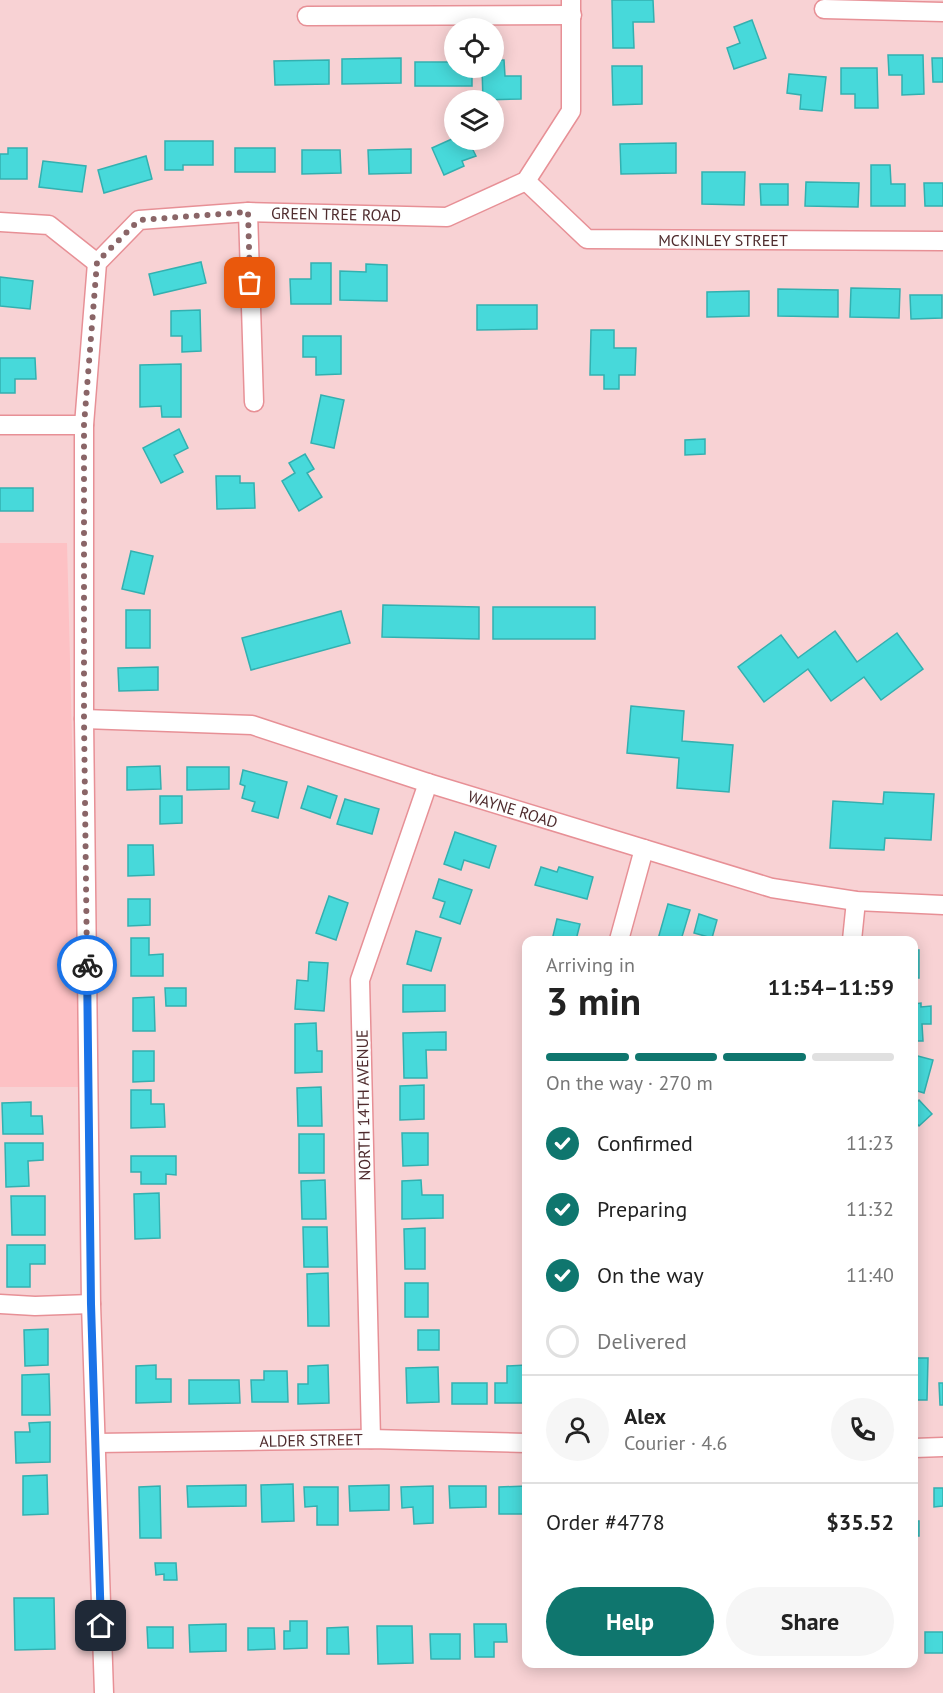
<!DOCTYPE html>
<html lang="en">
<head>
<meta charset="utf-8">
<style>
  :root { --surface:#fff; --page:#f6f6f6; --text:#222; --muted:#767676; --line:#e0e0e0; --accent:#0f766e }
  body { margin:0; font-family:"PT Sans",sans-serif; background:var(--page); color:var(--text); height:100vh; display:flex; flex-direction:column; font-size:22px; white-space:nowrap }
  * { box-sizing:border-box; margin:0 }
  p { font-size:20px; color:var(--muted) }
  .icon { flex:none; width:33px; height:33px; fill:none; stroke:currentColor; stroke-width:2; stroke-linecap:round; stroke-linejoin:round }
  .map { position:relative; flex:1; overflow:hidden }
  .panel { position:absolute; left:522px; top:936px; width:396px; height:732px; display:flex; flex-direction:column; background:var(--surface); border-radius:12px; box-shadow:0 3px 15px #0003 }
  .panel>* { flex:none }
  .controls { position:absolute; left:444px; top:18px; display:grid; gap:12px }
  .controls a { display:grid; place-items:center; width:60px; height:60px; border-radius:50%; background:var(--surface); box-shadow:0 3px 15px #0003; font-size:30px }
  .pin { position:absolute; display:grid; place-items:center; width:51px; height:51px; color:#fff; margin:-26px; border-radius:12px; box-shadow:0 3px 9px #0006 }
  .courier { position:absolute; display:grid; place-items:center; width:60px; height:60px; margin:-30px; border:4px solid #1a73e8; border-radius:50%; background:#fff; color:#222; box-shadow:0 2px 8px #0007 }
  .headline em { font-style:normal; font-weight:700 }
  .headline div { display:flex; flex-direction:column-reverse }
  .headline { display:flex; align-items:center; justify-content:space-between; height:102px; padding:0 24px }
  h1 { font-size:39px; font-weight:700; line-height:45px }
  .bar { display:grid; grid-template-columns:repeat(4,1fr); gap:9px 6px; align-content:center; height:72px; padding:0 24px }
  .bar i { height:8px; border-radius:4px; background:var(--line) }
  .bar .current { background:var(--accent) }
  .bar p { grid-column:span 4 }
  .line { display:flex; align-items:center; gap:15px; padding:0 24px; border-top:2px solid var(--line) }
  .line div { flex:1 }
  .round { display:grid; place-items:center; flex:none; width:63px; height:63px; border-radius:32px; background:var(--page) }
  ol { padding:0 24px; list-style:none }
  li { display:flex; align-items:center; gap:18px; height:66px }
  li p { margin-inline-start:auto }
  li .icon { padding:6px; border-radius:50%; background:var(--accent); color:#fff; stroke-width:4 }
  li:last-child { color:var(--muted) }
  li i { width:33px; height:33px; border:3px solid var(--line); border-radius:50% }
  .cta { display:flex; gap:12px; margin-top:auto; padding:12px 24px }
  .cta a { flex:1; height:69px; border-radius:36px; background:var(--accent); color:#fff; font-size:24px; font-weight:700; line-height:69px; text-align:center }
  .cta a+a { background:var(--page); color:var(--text) }
  .map>svg:first-child { display:block }
  .built { fill:#fdc1c4 }
  .building { fill:#47d9da; stroke:#33b0b0; stroke-width:1.5 }
  .lines { fill:none; stroke-linecap:round; stroke-linejoin:round }
  .minor-casing { stroke:#e79096; stroke-width:21 }
  .minor { stroke:#fff; stroke-width:18 }
  .done { stroke:#8a6567; stroke-width:6; stroke-dasharray:0 10.8 }
  .route { stroke:#1a73e8; stroke-width:8 }
  .labels { text-anchor:middle; stroke-width:4.5; stroke-linejoin:round; paint-order:stroke }
  .street-label { font-size:16px; fill:#4e2b2d; stroke:#fefefe }
</style>
</head>
<body>
<div class="map">
<svg width="943" height="1693" viewBox="0 0 943 1693">
  <rect width="100%" height="100%" fill="#f8d2d4"/>
  <path class="built" d="M0 543H67L81 1087H0Z"/>
  <g class="building">
    <path d="M612 0H653L654 22H633L634 48H613Z"/>
    <path d="M752 20 766 58 734 69 727 48 740 43 734 27Z"/>
    <path d="M888 55H923L924 94 902 95V75H889Z"/>
    <path d="M401 58V83L342 84V59Z"/>
    <path d="M932 58H943V82H933Z"/>
    <path d="M329 60V84L275 85 274 61Z"/>
    <path d="M494 60H504L505 76H521V99L483 100 482 68H494Z"/>
    <path d="M415 62H454V68H472V86H415Z"/>
    <path d="M612 66H642V104L613 105Z"/>
    <path d="M841 68H877L878 108H855V94H841Z"/>
    <path d="M789 74 826 77 822 111 800 109 801 95 787 93Z"/>
    <path d="M454 138 468 140 476 156 462 161 464 166 444 175 432 148Z"/>
    <path d="M165 141H213V165H183V170H165Z"/>
    <path d="M676 143V173L621 174 620 144Z"/>
    <path d="M8 148H27V179H0V154H8Z"/>
    <rect x="235" y="148" width="40" height="24"/>
    <path d="M411 149V173L369 174 368 150Z"/>
    <path d="M302 150H340L341 173 302 174Z"/>
    <path d="M146 156 152 179 104 193 98 170Z"/>
    <path d="M43 161 86 166 82 192 39 187Z"/>
    <path d="M871 165H890L891 184H905V206H871Z"/>
    <path d="M702 172H745L744 205 702 204Z"/>
    <path d="M806 182 859 183 858 207 805 206Z"/>
    <path d="M924 183H943V206H925Z"/>
    <path d="M760 184H788V205H761Z"/>
    <path d="M201 262 206 283 154 295 149 274Z"/>
    <path d="M311 263H331V304H291L290 279H311Z"/>
    <path d="M366 264 387 265V301L340 300V271L366 272Z"/>
    <path d="M0 277 33 281 30 309 0 306Z"/>
    <path d="M851 288 900 289 899 318 850 317Z"/>
    <path d="M778 289 838 290V317L778 316Z"/>
    <path d="M749 291V316L707 317V292Z"/>
    <path d="M910 295H942V318L911 319Z"/>
    <path d="M477 305H537V329L477 330Z"/>
    <path d="M200 310 201 351 182 352V336H171V311Z"/>
    <path d="M591 330H614V348H636L635 375H619V389H604V375H590Z"/>
    <path d="M303 336H341V374L316 375V357H303Z"/>
    <path d="M0 358H35L36 379H15V393H0Z"/>
    <path d="M181 364V417H162L161 406 140 407V365Z"/>
    <path d="M321 395 344 400 334 448 311 443Z"/>
    <path d="M179 429 188 448 174 455 183 472 161 483 143 448Z"/>
    <path d="M705 439V454L685 455V440Z"/>
    <path d="M305 454 314 469 307 473 322 497 299 511 282 481 295 473 289 463Z"/>
    <path d="M216 476H240V483H254L255 508 217 509Z"/>
    <rect x="0" y="488" width="33" height="23"/>
    <path d="M131 551 153 556 144 594 122 589Z"/>
    <path d="M383 605 479 607V639L382 637Z"/>
    <rect x="493" y="607" width="102" height="32"/>
    <rect x="126" y="610" width="24" height="38"/>
    <path d="M341 611 350 643 251 670 242 638Z"/>
    <path d="M835 631 857 662 897 633 923 669 881 700 864 677 831 701 808 669 764 702 738 667 781 635 798 658Z"/>
    <path d="M158 667V690L119 691 118 668Z"/>
    <path d="M631 706 684 711 682 741 733 745 729 792 677 788 679 758 627 753Z"/>
    <path d="M160 766 161 789 127 790V767Z"/>
    <path d="M187 767H229V789L187 790Z"/>
    <path d="M243 770 287 782 278 818 252 811 255 802 242 798 245 786 240 784Z"/>
    <path d="M308 786 337 796 330 818 301 808Z"/>
    <path d="M884 792 934 794 931 840 885 838 884 850 830 848 833 801 883 804Z"/>
    <path d="M160 796H182V823L160 824Z"/>
    <path d="M345 799 379 809 372 834 337 824Z"/>
    <path d="M455 832 496 846 489 868 464 860 461 870 444 864Z"/>
    <path d="M128 845H153L154 875 128 876Z"/>
    <path d="M541 867 557 872 559 867 593 877 587 899 535 885Z"/>
    <path d="M439 879 472 890 460 924 440 917 445 902 433 898Z"/>
    <path d="M329 896 348 903 336 940 316 933Z"/>
    <path d="M128 899H150V925L128 926Z"/>
    <path d="M668 904 690 910 681 940 658 939Z"/>
    <path d="M699 914 717 920 712 938 694 933Z"/>
    <path d="M557 919 580 924 576 940H552Z"/>
    <path d="M416 931 441 938 431 971 407 964Z"/>
    <path d="M131 938H149V955L163 954V976H131Z"/>
    <rect x="914" y="950" width="5" height="28"/>
    <path d="M309 962 328 963 324 1011 295 1009 297 980 308 981Z"/>
    <path d="M403 985H445V1011L403 1012Z"/>
    <path d="M165 988H186V1006H166Z"/>
    <path d="M154 997 155 1031H133V998Z"/>
    <path d="M921 1003V1007L931 1006V1024H922L923 1041H914V1004Z"/>
    <path d="M316 1023 317 1051H322V1072L295 1073V1024Z"/>
    <path d="M446 1032V1050H426L427 1078H404L403 1033Z"/>
    <path d="M133 1051H154V1081L133 1082Z"/>
    <path d="M914 1055 933 1060 924 1093 914 1090Z"/>
    <path d="M424 1085V1119L400 1120V1086Z"/>
    <path d="M321 1087 322 1126H298L297 1088Z"/>
    <path d="M131 1090H151V1104H164L165 1127 131 1128Z"/>
    <path d="M919 1100 932 1114 919 1126 914 1120V1105Z"/>
    <path d="M31 1102V1116H42L43 1134H3L2 1103Z"/>
    <path d="M402 1133H428V1165L403 1166Z"/>
    <rect x="299" y="1134" width="25" height="39"/>
    <path d="M5 1143H43V1160L28 1161 29 1186 6 1187Z"/>
    <path d="M131 1156H176V1175L166 1174V1184H141V1172H131Z"/>
    <path d="M325 1180 326 1219H302L301 1181Z"/>
    <path d="M421 1180 422 1195H443V1218L402 1219V1181Z"/>
    <path d="M159 1193 160 1238 135 1239 134 1194Z"/>
    <path d="M11 1196H45V1235H12Z"/>
    <path d="M303 1227H327L328 1267H304Z"/>
    <path d="M425 1228V1269H405L404 1229Z"/>
    <path d="M7 1245H45V1264H30V1287H7Z"/>
    <path d="M328 1273 329 1326H308L307 1274Z"/>
    <rect x="405" y="1283" width="23" height="34"/>
    <path d="M48 1329V1365L25 1366 24 1330Z"/>
    <rect x="418" y="1330" width="21" height="20"/>
    <path d="M914 1358H928L927 1400H914Z"/>
    <path d="M156 1365V1379H171V1402L136 1403V1366Z"/>
    <path d="M328 1365 329 1403 298 1404V1384H308V1366Z"/>
    <path d="M526 1365V1403H495V1383H507V1366Z"/>
    <path d="M438 1367 439 1402 407 1403 406 1368Z"/>
    <path d="M264 1371H287L288 1402H252L251 1380H264Z"/>
    <path d="M49 1374 50 1415H22V1375Z"/>
    <path d="M189 1380H239L240 1403 189 1404Z"/>
    <rect x="452" y="1383" width="35" height="21"/>
    <path d="M939 1383H943V1405H940Z"/>
    <path d="M50 1422V1462L16 1463 15 1432H30L29 1423Z"/>
    <path d="M47 1475 48 1514 23 1515V1476Z"/>
    <path d="M293 1484 294 1521 262 1522 261 1485Z"/>
    <path d="M246 1485V1506L188 1507 187 1486Z"/>
    <path d="M389 1485V1510L350 1511 349 1486Z"/>
    <path d="M160 1486 161 1538H140L139 1487Z"/>
    <path d="M433 1486V1523L414 1524 413 1507 402 1508 401 1487Z"/>
    <path d="M449 1486H486V1507L450 1508Z"/>
    <path d="M526 1486V1514H499V1487Z"/>
    <path d="M304 1487H338V1525H317V1506L305 1507Z"/>
    <path d="M934 1488H943V1506L934 1507Z"/>
    <rect x="914" y="1521" width="5" height="15"/>
    <path d="M155 1563H176L177 1580H164V1574L156 1575Z"/>
    <path d="M14 1598H54L55 1649 15 1650Z"/>
    <path d="M290 1621H307V1648L284 1649V1631H290Z"/>
    <path d="M226 1624V1651L190 1652 189 1625Z"/>
    <path d="M474 1624H506L507 1642H494V1657H475Z"/>
    <path d="M377 1626H412L413 1663 378 1664Z"/>
    <path d="M147 1627H173V1648H148Z"/>
    <path d="M348 1627 349 1654H327V1628Z"/>
    <path d="M248 1628H274L275 1649 248 1650Z"/>
    <rect x="925" y="1632" width="18" height="21"/>
    <path d="M430 1634H460V1659H431Z"/>
  </g>
  <g class="lines">
    <defs>
      <g id="minor">
        <path d="M824 9 943 12"/>
        <path d="M307 16 572 15"/>
        <path d="M526 181 587 239 943 241"/>
        <path d="M248 212 254 402"/>
        <path d="M0 222 49 225 97 263"/>
        <path d="M0 425H84"/>
        <path d="M84 719 252 725 428 783 772 888 856 901 943 905"/>
        <path d="M619 940 644 849"/>
        <path d="M852 940 856 901"/>
        <path d="M0 1304 35 1306 91 1304"/>
        <path d="M371 1439 360 980 428 783"/>
        <path d="M96 1443 371 1439 526 1443"/>
        <path d="M914 1448 943 1447"/>
        <path d="M104 1693 91 1304 84 719V425L97 263 139 220 248 212 447 217 526 181 571 111V0"/>
      </g>
    </defs>
    <use href="#minor" class="minor-casing"/>
    <use href="#minor" class="minor"/>
  </g>
  <g class="lines">
    <path class="done" d="M87 965 84 719V425L97 262 139 220 248 212 250 283"/>
    <path class="route" d="M87 965 91 1304 101 1626"/>
  </g>
  <g class="labels">
    <g class="street-label">
      <text transform="translate(336 214) rotate(1)" y="6">GREEN TREE ROAD</text>
      <text x="723" y="246">MCKINLEY STREET</text>
      <text transform="translate(513 809) rotate(17)" y="6">WAYNE ROAD</text>
      <text transform="translate(363 1105) rotate(-91)" y="6">NORTH 14TH AVENUE</text>
      <text transform="translate(311 1440) rotate(-1)" y="6">ALDER STREET</text>
    </g>
  </g>
</svg>
<div class="controls">
<a><svg class="icon" aria-label="locate" viewBox="0 0 24 24"><circle cx="12" cy="12" r="6"/><path d="M12 2v4M12 18v4M2 12h4M18 12h4"/></svg></a>
<a><svg class="icon" aria-label="layers" viewBox="0 0 24 24"><path d="M12 4l9 5-9 5-9-5zM3 14l9 5 9-5"/></svg></a>
</div>
<div class="pin" style="left:250px;top:283px;background:#ea580c"><svg class="icon" aria-label="bag" viewBox="0 0 24 24"><path d="M5 8h14l-1 12H6zM9 8a3 3 0 0 1 6 0"/></svg></div>
<div class="pin" style="left:101px;top:1626px;background:#1f2937"><svg class="icon" aria-label="home" viewBox="0 0 24 24"><path d="M3 11l9-7 9 7M6 9v11h12V9"/></svg></div>
<div class="courier" style="left:87px;top:965px"><svg class="icon" aria-label="bike" viewBox="0 0 24 24"><circle cx="6" cy="16" r="4"/><circle cx="18" cy="16" r="4"/><path d="M6 16l4-8h5l3 8M10 8l3 8H6M13 5h3"/></svg></div>
<section class="panel">
<div class="headline"><div><h1>3 min</h1><p>Arriving in</p></div><em>11:54–11:59</em></div>
<div class="bar"><i class="current"></i><i class="current"></i><i class="current"></i><i></i><p>On the way · 270 m</p></div>
<ol>
<li><svg class="icon" aria-label="check" viewBox="0 0 24 24"><path d="M5 12l5 5 9-10"/></svg>Confirmed<p>11:23</p></li>
<li><svg class="icon" aria-label="check" viewBox="0 0 24 24"><path d="M5 12l5 5 9-10"/></svg>Preparing<p>11:32</p></li>
<li><svg class="icon" aria-label="check" viewBox="0 0 24 24"><path d="M5 12l5 5 9-10"/></svg>On the way<p>11:40</p></li>
<li><i></i>Delivered</li>
</ol>
<div class="line" style="height:108px"><a class="round"><svg class="icon" aria-label="person" viewBox="0 0 24 24"><circle cx="12" cy="8" r="4"/><path d="M4 21q1-7 8-7t8 7"/></svg></a><div><b>Alex</b><p>Courier · 4.6</p></div><a class="round"><svg class="icon" aria-label="phone" viewBox="0 0 24 24"><path d="M5 4h4l2 5-3 2q2 4 5 5l2-3 5 2v4C11 20 4 13 5 4z"/></svg></a></div>
<div class="line" style="height:78px"><div>Order #4778</div><b>$35.52</b></div>
<div class="cta"><a>Help</a><a>Share</a></div>
</section>
</div>
</body>
</html>
